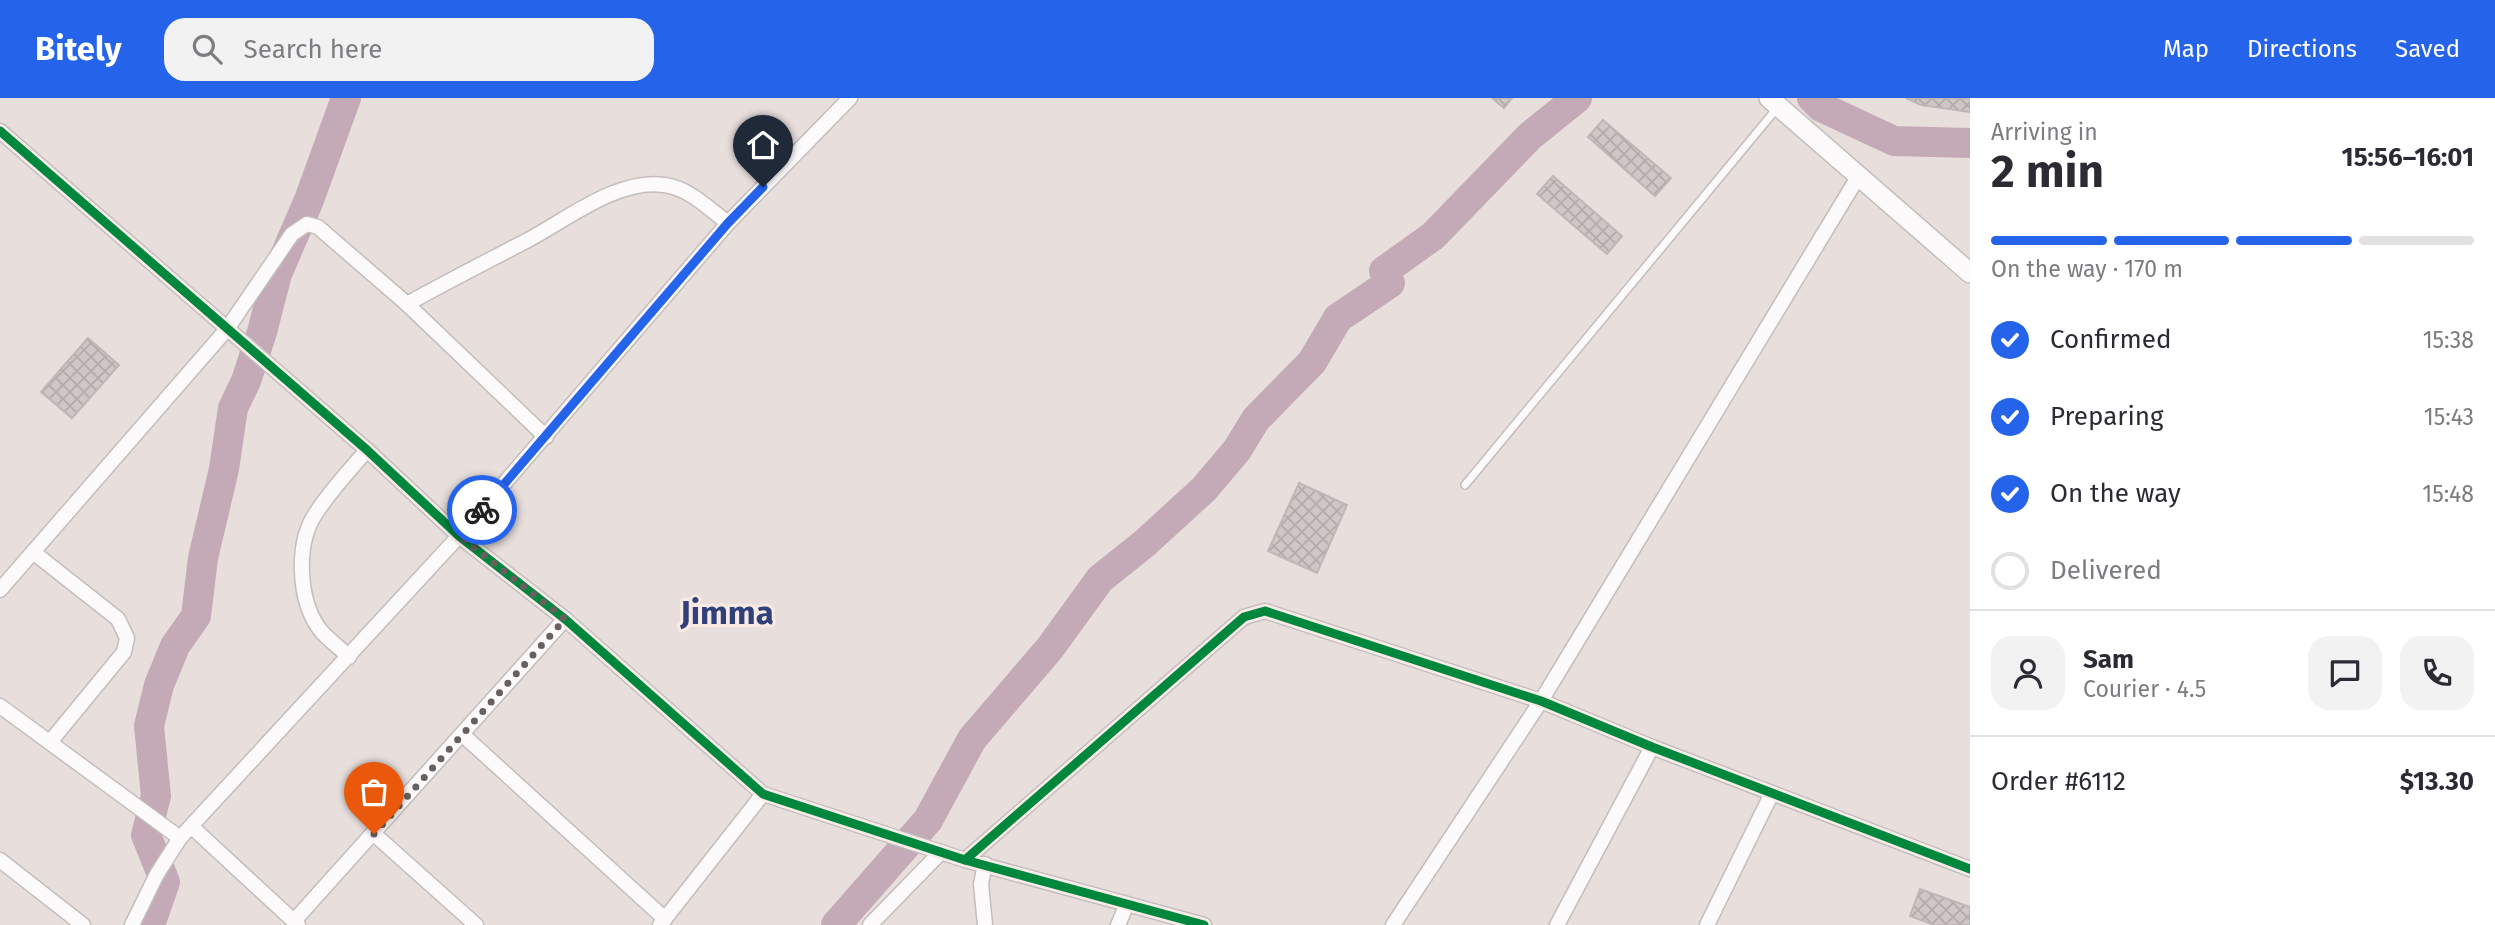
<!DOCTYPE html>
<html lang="en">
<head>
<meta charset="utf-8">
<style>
  :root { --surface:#fff; --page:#f2f2f3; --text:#2b2b33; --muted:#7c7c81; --line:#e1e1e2; --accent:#2563eb }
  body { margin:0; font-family:"Fira Sans",sans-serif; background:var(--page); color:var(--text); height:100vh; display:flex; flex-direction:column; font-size:26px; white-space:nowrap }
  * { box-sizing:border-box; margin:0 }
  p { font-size:23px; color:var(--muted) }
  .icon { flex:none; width:38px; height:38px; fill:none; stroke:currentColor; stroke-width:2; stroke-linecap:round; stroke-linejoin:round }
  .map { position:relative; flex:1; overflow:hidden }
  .side { display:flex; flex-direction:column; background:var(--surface); width:525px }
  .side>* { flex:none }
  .pin { position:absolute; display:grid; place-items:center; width:60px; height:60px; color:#fff; margin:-72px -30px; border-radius:50% 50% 50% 0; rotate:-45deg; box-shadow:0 0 7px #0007 }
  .pin .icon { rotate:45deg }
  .courier { position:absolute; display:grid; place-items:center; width:70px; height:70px; margin:-35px; border:5px solid #2563eb; border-radius:50%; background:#fff; color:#222; box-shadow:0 2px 9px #0007 }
  .overview em { font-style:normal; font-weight:700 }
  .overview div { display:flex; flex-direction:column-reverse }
  .overview { display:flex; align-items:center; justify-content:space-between; height:119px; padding:0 21px }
  h1 { font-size:46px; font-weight:700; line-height:52px }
  .bar { display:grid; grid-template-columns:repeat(4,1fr); gap:10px 7px; align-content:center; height:84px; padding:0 21px }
  .bar i { height:9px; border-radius:5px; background:var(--line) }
  .bar .current { background:var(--accent) }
  .bar p { grid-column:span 4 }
  .line { display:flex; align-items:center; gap:18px; padding:0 21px; border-top:2px solid var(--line) }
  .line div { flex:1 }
  .round { display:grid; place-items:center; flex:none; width:74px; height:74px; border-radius:21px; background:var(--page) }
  ol { padding:0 21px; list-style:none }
  li { display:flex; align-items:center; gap:21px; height:77px }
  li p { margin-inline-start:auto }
  li .icon { padding:7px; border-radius:50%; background:var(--accent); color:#fff; stroke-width:4 }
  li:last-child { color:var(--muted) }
  li i { width:38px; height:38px; border:4px solid var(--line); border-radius:50% }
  header { display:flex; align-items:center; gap:42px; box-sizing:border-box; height:98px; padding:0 35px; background:var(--accent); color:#fff }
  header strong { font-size:33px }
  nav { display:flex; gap:38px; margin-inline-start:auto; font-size:24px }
  .search { width:490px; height:63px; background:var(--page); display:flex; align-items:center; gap:18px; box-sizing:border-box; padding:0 24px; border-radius:21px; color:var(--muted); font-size:26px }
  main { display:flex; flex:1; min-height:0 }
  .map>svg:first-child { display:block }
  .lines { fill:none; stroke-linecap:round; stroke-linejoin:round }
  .river { stroke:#c4aab6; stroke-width:30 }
  .building { fill:url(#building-cross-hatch); stroke:#beb7b7; stroke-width:2 }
  .lane-casing { stroke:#c4bdbb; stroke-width:10 }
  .street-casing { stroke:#c4bdbb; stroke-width:17 }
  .secondary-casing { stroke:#c4bdbb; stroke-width:22 }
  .lane { stroke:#fcfafa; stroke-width:7 }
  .street { stroke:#fcfafa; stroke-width:14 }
  .secondary { stroke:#fcfafa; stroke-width:19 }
  .cycleway-casing { stroke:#faeae6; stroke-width:13 }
  .cycleway { stroke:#00873e; stroke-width:9 }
  .done { stroke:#67605e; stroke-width:7; stroke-dasharray:0 12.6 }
  .route { stroke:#2563eb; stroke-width:9 }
  .labels { text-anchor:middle; stroke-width:6; stroke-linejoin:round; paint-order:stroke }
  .town-label { font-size:33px; font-weight:bold; fill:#30417a; stroke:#faeae6 }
</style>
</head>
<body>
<header>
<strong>Bitely</strong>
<div class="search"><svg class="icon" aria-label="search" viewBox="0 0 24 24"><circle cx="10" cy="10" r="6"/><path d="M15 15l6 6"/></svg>Search here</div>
<nav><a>Map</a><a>Directions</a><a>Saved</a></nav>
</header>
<main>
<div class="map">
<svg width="1970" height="827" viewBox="0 0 1970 827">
  <defs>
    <pattern id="building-cross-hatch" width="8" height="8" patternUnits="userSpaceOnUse" patternTransform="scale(1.75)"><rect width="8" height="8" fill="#d1c6c6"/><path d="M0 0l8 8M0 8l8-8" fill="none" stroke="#b3aaaa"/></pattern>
  </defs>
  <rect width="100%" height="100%" fill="#e8dfdd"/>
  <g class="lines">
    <g class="river">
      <path d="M1812 0 1821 9 1894 43 1970 45"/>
      <path d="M150 827 165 784 146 737 156 698 149 628 159 587 175 548 196 518 203 460 224 371 233 310 246 283 262 234 277 176 309 102 346 0"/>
      <path d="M836 827 928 722 972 641 1050 550 1100 481 1145 445 1204 391 1237 352 1256 321 1312 264 1338 220 1390 185 1384 173 1433 138 1530 38 1577 0"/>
    </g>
  </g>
  <g class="building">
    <path d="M1492 0H1512L1504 10Z"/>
    <path d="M1906 0H1970V14L1921 7Z"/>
    <path d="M1603 22 1671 80 1655 98 1588 39Z"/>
    <path d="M1553 78 1622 138 1607 156 1537 96Z"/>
    <path d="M88 240 119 267 72 320 41 294Z"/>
    <path d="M1299 385 1347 407 1317 475 1268 453Z"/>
    <path d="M1920 791 1970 809V827H1934L1910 818Z"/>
  </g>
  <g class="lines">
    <defs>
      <path id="lane" d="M1465 387 1778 9"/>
      <g id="street">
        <path d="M0 33 367 352 459 438 565 521 763 696 965 762 1204 827"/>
        <path d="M407 206C446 184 486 164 526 143 565 123 617 80 664 87 689 90 708 110 728 125"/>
        <path d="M33 454 118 521 127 540 124 554 50 644"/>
        <path d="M0 492 227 231 292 136 307 126 318 129 407 206 546 339"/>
        <path d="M349 559C340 550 329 542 321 533 298 504 295 446 316 415 331 392 350 372 367 352"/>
        <path d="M0 608 180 740"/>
        <path d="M463 637 665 821"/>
        <path d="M192 729 298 827"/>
        <path d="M374 736 476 827"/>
        <path d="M0 762 83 827"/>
        <path d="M965 762 1244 519 1265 513 1541 603 1652 649 1970 771"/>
        <path d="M294 823 565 521"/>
        <path d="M132 827 157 776 180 740 459 438 728 125 850 0"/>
        <path d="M660 827 763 696"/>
        <path d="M870 827 941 754"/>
        <path d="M985 827 981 786 985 766"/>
        <path d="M1118 827 1127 806"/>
        <path d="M1393 827 1541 603 1858 79"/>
        <path d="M1557 827 1652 649"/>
        <path d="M1707 827 1772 695"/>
      </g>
      <path id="secondary" d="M1769 0 1970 175"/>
    </defs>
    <use href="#lane" class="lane-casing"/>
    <use href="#street" class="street-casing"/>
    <use href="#secondary" class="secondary-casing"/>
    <use href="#lane" class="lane"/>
    <use href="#street" class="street"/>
    <use href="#secondary" class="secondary"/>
    <defs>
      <g id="cycleway">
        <path d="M0 33 367 352 459 438 565 521 763 696 965 762 1204 827"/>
        <path d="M965 762 1244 519 1265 513 1541 603 1652 649 1970 771"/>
      </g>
    </defs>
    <use href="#cycleway" class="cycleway-casing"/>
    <use href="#cycleway" class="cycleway"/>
  </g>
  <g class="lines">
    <path class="done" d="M374 736 565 521 459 438 482 412"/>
    <path class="route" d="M482 412 728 125 763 89"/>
  </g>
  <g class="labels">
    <g class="town-label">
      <text x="727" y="526">Jimma</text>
    </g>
  </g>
</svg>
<div class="pin" style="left:374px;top:736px;background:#ea580c"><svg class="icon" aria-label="bag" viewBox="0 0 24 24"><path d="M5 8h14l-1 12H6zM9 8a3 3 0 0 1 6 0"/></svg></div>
<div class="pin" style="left:763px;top:89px;background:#1f2937"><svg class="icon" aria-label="home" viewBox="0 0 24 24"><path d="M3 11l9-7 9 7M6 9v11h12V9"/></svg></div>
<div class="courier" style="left:482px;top:412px"><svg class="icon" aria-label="bike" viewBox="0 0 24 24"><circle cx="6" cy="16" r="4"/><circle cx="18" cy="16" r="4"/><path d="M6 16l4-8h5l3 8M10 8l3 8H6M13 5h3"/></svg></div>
</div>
<section class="side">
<div class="overview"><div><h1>2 min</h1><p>Arriving in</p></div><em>15:56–16:01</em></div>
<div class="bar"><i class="current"></i><i class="current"></i><i class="current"></i><i></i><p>On the way · 170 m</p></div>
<ol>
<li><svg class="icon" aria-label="check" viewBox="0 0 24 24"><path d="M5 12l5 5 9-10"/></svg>Confirmed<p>15:38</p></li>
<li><svg class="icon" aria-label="check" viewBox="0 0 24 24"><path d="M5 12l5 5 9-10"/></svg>Preparing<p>15:43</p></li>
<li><svg class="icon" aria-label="check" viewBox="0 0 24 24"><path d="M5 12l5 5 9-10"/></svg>On the way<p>15:48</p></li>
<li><i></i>Delivered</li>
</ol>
<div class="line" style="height:126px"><a class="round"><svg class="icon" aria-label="person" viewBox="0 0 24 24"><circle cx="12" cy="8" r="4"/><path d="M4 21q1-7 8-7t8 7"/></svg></a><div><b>Sam</b><p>Courier · 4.5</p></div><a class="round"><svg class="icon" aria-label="chat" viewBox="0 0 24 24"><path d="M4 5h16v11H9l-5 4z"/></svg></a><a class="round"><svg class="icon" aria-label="phone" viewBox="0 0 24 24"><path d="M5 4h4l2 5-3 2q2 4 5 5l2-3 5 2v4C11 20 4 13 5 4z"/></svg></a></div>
<div class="line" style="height:91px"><div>Order #6112</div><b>$13.30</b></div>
</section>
</main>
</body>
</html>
